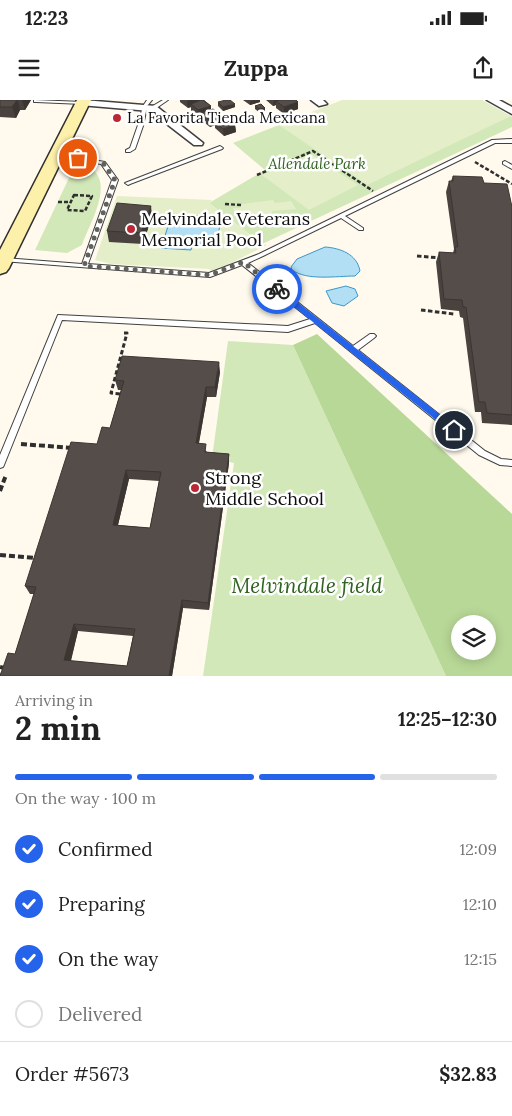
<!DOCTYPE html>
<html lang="en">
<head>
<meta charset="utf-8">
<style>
  :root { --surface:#fff; --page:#f2f2f2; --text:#222; --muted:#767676; --line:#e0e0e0; --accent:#2563eb }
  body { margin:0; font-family:Lora,serif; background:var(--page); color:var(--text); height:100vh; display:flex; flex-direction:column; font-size:19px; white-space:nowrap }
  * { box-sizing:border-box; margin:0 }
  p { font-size:16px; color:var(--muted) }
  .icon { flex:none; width:28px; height:28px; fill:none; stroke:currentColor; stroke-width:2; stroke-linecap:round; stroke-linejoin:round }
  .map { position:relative; height:576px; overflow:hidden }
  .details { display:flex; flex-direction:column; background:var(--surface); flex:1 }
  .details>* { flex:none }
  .fabs { position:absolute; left:451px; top:515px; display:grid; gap:10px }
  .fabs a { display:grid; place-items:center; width:45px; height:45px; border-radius:50%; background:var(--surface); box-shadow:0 2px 12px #0003; font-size:25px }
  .pin { position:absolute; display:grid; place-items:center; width:42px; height:42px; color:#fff; margin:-21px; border:2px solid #fff; border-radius:50%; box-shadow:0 1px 5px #0007 }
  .courier { position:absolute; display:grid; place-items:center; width:50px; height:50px; margin:-25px; border:4px solid #2563eb; border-radius:50%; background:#fff; color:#222; box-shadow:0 1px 6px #0007 }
  .summary em { font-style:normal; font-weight:700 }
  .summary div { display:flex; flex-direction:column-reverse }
  .summary { display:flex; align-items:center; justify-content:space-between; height:85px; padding:0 15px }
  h1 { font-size:32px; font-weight:700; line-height:38px }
  .bar { display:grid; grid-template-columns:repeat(4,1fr); gap:8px 5px; align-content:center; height:60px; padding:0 15px }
  .bar i { height:6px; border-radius:4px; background:var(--line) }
  .bar .selected { background:var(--accent) }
  .bar p { grid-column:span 4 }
  .line { display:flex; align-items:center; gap:12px; padding:0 15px; border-top:1px solid var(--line) }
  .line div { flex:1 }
  ol { padding:0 15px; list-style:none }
  li { display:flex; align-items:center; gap:15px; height:55px }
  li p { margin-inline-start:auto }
  li .icon { padding:5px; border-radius:50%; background:var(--accent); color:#fff; stroke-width:4 }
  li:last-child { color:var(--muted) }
  li i { width:28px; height:28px; border:2px solid var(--line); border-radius:50% }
  .status { display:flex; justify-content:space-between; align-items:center; height:35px; padding:0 25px; background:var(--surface); direction:ltr }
  .status svg { height:14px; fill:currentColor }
  header { display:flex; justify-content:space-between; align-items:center; height:65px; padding:0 15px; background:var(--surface); font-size:22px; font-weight:700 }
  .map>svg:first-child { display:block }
  .green { fill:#d3e8b8 }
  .forest { fill:#b8d897; fill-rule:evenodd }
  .pitch { fill:#e4efc9 }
  .water { fill:#b3dff5; stroke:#3c98ca }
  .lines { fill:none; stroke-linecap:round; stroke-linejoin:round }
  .lane-casing { stroke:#404040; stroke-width:2 }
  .street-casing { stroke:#404040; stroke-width:3 }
  .secondary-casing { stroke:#2f2f2f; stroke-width:3 }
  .path-far2 { stroke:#2f2f2f; stroke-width:2.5; stroke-dasharray:4 2; stroke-linecap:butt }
  .path-far1 { stroke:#2f2f2f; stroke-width:3; stroke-dasharray:4.5 2.5; stroke-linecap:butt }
  .path { stroke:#2f2f2f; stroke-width:4; stroke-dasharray:6 3; stroke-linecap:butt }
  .lane { fill:#fff; fill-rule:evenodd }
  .street { fill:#fff; fill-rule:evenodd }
  .secondary { fill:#fdf0aa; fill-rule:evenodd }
  .wall { fill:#49423f; fill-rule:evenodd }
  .shaded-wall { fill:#3c3633 }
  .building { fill:#554d49; stroke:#3c3633; fill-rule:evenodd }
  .route { fill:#2563eb }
  .done { stroke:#62605b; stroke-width:5; stroke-dasharray:0 9 }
  .poi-dot { fill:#ba2836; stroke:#fff; stroke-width:2 }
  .labels { text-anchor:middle; stroke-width:5; stroke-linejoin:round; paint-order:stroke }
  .far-poi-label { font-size:15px; fill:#0d0d0d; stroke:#fff; text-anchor:start }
  .far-park-label { font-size:15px; font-style:italic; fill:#30631f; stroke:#fff }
  .poi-label { font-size:18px; fill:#0d0d0d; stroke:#fff; text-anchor:start }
  .near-park-label { font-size:21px; font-style:italic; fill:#30631f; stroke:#fff }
</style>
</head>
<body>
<div class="status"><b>12:23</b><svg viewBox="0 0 49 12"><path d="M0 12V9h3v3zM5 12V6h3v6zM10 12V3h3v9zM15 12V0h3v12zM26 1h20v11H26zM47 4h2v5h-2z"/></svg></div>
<header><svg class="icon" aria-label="menu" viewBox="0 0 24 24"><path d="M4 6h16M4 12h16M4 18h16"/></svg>Zuppa<svg class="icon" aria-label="share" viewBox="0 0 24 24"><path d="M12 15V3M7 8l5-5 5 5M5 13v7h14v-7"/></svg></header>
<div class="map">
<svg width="512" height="576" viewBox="0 0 512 576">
  <rect width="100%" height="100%" fill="#fffaed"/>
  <g class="green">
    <path d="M343 0H481L512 17V27L262 144 209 103 265 70 233 43Z"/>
    <path d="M76 63C122 71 92 118 82 145L67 153 35 150Z"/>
    <path d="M228 241 293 245 446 576H203L234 363 212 358Z"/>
  </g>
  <path class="forest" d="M317 234 512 414V576H446L293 245ZM460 524H488V551H460Z"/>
  <g class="pitch">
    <path d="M343 0H482L511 16 367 85 279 25Z"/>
    <path d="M311 54 358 85 309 110 262 75Z"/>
    <path d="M117 96 212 100 209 103 262 144 267 145 213 172 209 169 111 164 95 160Z"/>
    <path d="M273 100 275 103 291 101 296 109 272 111 273 118 261 121H245L244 115 235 116 233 108H240L242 104Z"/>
  </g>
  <g class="water">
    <path d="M172 114 201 116 200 124 220 125 216 144 193 143 191 150 161 148Z"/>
    <path d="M325 147C340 148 357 154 360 171L355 176C337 176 307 181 292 170L291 167 297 159Z"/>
    <path d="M346 186 355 189 358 196 344 206 332 203 326 191Z"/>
  </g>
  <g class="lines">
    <defs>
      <g id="lane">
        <path d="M34 0 83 2 85 3 83 4 36 2H34Z"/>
        <path d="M147 0H152L147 6 143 26 135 49 130 52H126V50L130 48 138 25 143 6Z"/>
        <path d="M163 0H168L155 9H151V7Z"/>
        <path d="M512 39V43H495L345 116 363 128V130H359L341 118 263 156 248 163 353 246 370 234H374L376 236 374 238 358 250 485 351 501 359 512 360V366L500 365 479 355 315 223 288 232 62 220 4 365 3 367 0 368V355L58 215 288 226 310 219 242 165 210 177 2 161 1 160 4 158 82 164 112 80 101 64 57 57 54 55 55 54 105 62 118 80 88 164 209 173 259 154 492 40Z"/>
        <path d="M220 46 223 48 222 49 130 84 128 85 125 83Z"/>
        <path d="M505 61 512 65V69L503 64V62Z"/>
      </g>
      <g id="street">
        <path d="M83 0 156 6 203 43 202 45H194L150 11 80 5V1Z"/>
        <path d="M311 0H323L327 4 319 6Z"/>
        <path d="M487 0H499L512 7V14Z"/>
      </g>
      <path id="secondary" d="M77 0H91L9 168 6 172 0 174V150Z"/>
    </defs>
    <use href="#lane" class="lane-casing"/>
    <use href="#street" class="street-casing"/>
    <use href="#secondary" class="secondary-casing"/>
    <g class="path-far2">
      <path d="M475 62 512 84"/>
      <path d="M257 75 313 51 373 91"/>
      <path d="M74 95 92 96 85 111 67 110Z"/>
      <path d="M58 102H70"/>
      <path d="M225 104 241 105"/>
    </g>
    <g class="path-far1">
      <path d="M417 156 441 158"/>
      <path d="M421 210 454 214"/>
      <path d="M120 294 111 293 127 233H124"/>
    </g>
    <g class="path">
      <path d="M21 344 73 348"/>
      <path d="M0 391 6 375"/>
      <path d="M0 455 36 458"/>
      <path d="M0 567 4 568 2 576"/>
    </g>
    <use href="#lane" class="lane"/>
    <use href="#street" class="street"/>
    <use href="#secondary" class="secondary"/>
  </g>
  <g class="wall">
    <path d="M0 0H31L25 10H20L16 18 0 17Z"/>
    <path d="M180 0H204L211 6V9L222 18 235 25 236 32 224 36 215 28V25L210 27 201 20V17H199L191 11V7L188 8 180 2Z"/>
    <path d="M243 0H260V2L250 5Z"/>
    <path d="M266 0H296L298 2V9L284 14 276 8V5L273 6Z"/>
    <path d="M218 2 235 7 223 11 218 6Z"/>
    <path d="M255 6 265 8V11L260 13 255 9Z"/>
    <path d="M453 76 484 83 512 107V325L482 323 481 312H475L463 218 460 217 459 211 441 209 436 162 439 152 453 153 454 149 446 92 449 81H451Z"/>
    <path d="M152 116 143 144 109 142 107 131Z"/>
    <path d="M220 272 216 297H207L199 343 207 352 229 354V363L209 510 183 508 172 576 15 554 34 494H30L25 486 110 328 121 290H118L115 280ZM129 379 159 381 150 428 118 425ZM78 531 133 536 127 566 71 561Z"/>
  </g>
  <g class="shaded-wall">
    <path d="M18 0 20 10 16 18 12 7Z"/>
    <path d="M22 0H31L25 10Z"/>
    <path d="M190 0H204V2L191 4V7L188 8 187 1Z"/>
    <path d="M254 0H260V2L250 5V2Z"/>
    <path d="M274 0H288L276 1V5L273 6Z"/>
    <path d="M298 2V9L284 14V7Z"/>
    <path d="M235 4V7L223 11V7Z"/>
    <path d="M211 6V13H201V17H199L198 10Z"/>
    <path d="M265 8V11L260 13V9Z"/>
    <path d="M222 15V22L215 21V25L210 27V20Z"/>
    <path d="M235 25 236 32 224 36 223 29Z"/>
    <path d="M151 106 152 116 143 144 141 133Z"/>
    <path d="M219 262 220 272 216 297 215 287Z"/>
    <path d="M206 287 207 297 197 353 196 343Z"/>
    <path d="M229 354V363L209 510 208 503Z"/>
    <path d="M126 370 129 379 116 433 113 425Z"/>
    <path d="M182 500 183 508 172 576H169Z"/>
    <path d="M74 524 78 531 69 567 64 560Z"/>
  </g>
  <g class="building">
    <path d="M0 0H17L12 7H0Z"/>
    <path d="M201 0H203L211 6 198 10 191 4Z"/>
    <path d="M226 0H230L235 4 223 7 218 2Z"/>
    <path d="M280 0H296L298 2 284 7 276 1Z"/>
    <path d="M261 4 265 8 260 9 255 6Z"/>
    <path d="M213 9 222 15 210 20 201 13Z"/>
    <path d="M225 17 235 25 223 29 215 21Z"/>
    <path d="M453 76 482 77 484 83 507 84 512 107V315L487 313 485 302H479L466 207H463L462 200 444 199 439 152 456 153 455 147H458L449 81H453Z"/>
    <path d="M117 103 151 106 141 133 107 131Z"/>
    <path d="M122 256 219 262 215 287H206L196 343 206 344 205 352 229 354 208 503 182 500 169 576H0L8 553 15 554 36 487 25 486 71 342 97 344 102 327 110 328 124 281 115 280ZM126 370 161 372 150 428 113 425ZM74 524 135 529 127 566 64 560Z"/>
  </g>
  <path class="route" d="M277 186 457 328V332H451L274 191 273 189Z"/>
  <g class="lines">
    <path class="done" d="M78 58 103 63 115 80 84 166 210 175 243 162 277 189"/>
  </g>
  <g class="poi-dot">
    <circle cx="117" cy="18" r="5"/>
    <circle cx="131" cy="129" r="5"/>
    <circle cx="195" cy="388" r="5"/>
  </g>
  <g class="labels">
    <g class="far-poi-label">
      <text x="127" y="23">La Favorita Tienda Mexicana</text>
    </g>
    <g class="far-park-label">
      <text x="317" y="69">Allendale Park</text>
    </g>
    <g class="poi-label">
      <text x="141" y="125">Melvindale Veterans<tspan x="141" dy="21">Memorial Pool</tspan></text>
      <text x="205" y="384">Strong<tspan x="205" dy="21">Middle School</tspan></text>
    </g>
    <g class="near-park-label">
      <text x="307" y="493">Melvindale field</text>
    </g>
  </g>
</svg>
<div class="fabs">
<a><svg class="icon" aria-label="layers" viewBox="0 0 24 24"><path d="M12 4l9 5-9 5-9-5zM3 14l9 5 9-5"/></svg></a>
</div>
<div class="pin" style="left:78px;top:58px;background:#ea580c"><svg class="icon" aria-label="bag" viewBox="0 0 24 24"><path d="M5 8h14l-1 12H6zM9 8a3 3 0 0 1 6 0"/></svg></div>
<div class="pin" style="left:454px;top:330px;background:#1f2937"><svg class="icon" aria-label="home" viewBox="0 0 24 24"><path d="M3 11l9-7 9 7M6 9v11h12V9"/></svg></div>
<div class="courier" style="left:277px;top:189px"><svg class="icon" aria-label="bike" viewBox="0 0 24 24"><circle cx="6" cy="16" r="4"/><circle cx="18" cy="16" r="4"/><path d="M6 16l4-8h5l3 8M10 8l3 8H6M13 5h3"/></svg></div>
</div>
<section class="details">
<div class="summary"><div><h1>2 min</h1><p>Arriving in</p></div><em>12:25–12:30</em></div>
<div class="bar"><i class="selected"></i><i class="selected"></i><i class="selected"></i><i></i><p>On the way · 100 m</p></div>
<ol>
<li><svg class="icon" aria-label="check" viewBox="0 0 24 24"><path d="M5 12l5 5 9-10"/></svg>Confirmed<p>12:09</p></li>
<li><svg class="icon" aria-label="check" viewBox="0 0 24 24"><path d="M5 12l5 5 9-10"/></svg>Preparing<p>12:10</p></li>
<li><svg class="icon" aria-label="check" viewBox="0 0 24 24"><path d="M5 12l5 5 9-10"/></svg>On the way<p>12:15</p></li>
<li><i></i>Delivered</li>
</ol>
<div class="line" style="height:65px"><div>Order #5673</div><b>$32.83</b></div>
</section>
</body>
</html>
